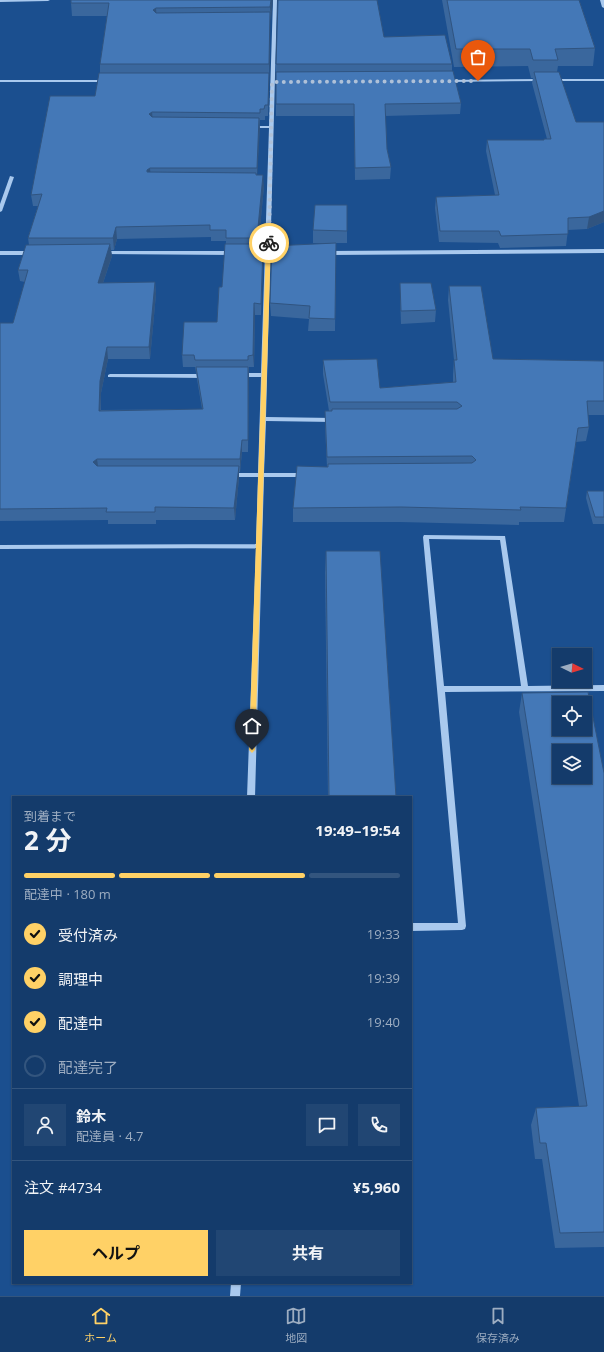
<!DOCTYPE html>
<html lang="ja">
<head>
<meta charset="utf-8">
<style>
  :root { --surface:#143b6b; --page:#214673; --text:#f1f3f6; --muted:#9dadc1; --line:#33557e; --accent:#ffd166 }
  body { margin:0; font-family:"Open Sans","Noto Sans JP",sans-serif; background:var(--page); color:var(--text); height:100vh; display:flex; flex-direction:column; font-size:15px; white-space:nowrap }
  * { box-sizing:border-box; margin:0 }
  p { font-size:13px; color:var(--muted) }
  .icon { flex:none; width:22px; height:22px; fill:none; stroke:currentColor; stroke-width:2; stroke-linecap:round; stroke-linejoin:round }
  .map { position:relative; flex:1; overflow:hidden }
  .sheet { position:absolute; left:12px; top:796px; width:400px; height:488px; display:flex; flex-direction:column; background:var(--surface); border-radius:0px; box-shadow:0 1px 3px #0004,0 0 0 1px var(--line) }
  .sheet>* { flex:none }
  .needle { width:26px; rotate:95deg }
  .controls { position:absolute; left:552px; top:648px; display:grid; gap:8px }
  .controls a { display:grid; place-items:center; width:40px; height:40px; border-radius:0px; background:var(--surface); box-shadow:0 1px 3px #0004,0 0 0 1px var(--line); font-size:20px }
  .pin { position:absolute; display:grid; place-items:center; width:34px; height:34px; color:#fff; margin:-41px -17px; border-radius:50% 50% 50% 0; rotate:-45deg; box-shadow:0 0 4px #0007 }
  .pin .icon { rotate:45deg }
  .courier { position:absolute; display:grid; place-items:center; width:40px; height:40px; margin:-20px; border:3px solid #ffd166; border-radius:50%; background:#fff; color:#222; box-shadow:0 1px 5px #0007 }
  .overview em { font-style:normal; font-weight:700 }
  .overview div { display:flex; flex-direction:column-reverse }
  .overview { display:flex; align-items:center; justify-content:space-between; height:68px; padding:0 12px }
  h1 { font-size:26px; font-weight:700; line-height:30px }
  .bar { display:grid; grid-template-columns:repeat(4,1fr); gap:6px 4px; align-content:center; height:48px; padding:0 12px }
  .bar i { height:5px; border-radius:3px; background:var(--line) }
  .bar .active { background:var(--accent) }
  .bar p { grid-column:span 4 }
  .line { display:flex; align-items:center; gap:10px; padding:0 12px; border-top:1px solid var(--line) }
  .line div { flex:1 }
  .round { display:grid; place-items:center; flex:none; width:42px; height:42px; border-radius:0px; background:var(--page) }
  ol { padding:0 12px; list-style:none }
  li { display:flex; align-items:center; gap:12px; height:44px }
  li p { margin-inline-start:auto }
  li .icon { padding:4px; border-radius:50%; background:var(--accent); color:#111; stroke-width:4 }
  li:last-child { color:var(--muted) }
  li i { width:22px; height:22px; border:2px solid var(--line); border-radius:50% }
  .primary-button { display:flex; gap:8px; margin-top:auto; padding:8px 12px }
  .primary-button a { flex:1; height:46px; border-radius:0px; background:var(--accent); color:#111; font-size:16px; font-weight:700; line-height:46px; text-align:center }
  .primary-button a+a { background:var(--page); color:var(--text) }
  .dock { display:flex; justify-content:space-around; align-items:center; height:56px; border-top:1px solid var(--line); background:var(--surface); font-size:11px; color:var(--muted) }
  .dock a { display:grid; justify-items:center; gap:2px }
  .dock .active { color:var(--accent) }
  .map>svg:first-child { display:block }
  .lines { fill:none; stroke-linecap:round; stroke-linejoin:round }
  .minor { fill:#a9c9ee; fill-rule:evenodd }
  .wall { fill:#3a679d; fill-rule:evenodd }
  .shaded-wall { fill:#305480 }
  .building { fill:#4478b7; stroke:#305480; fill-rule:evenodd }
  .route { fill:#ffd166 }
  .done { stroke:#afc1d8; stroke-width:4; stroke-dasharray:0 7.2 }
</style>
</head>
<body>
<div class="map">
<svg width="604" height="1296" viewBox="0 0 604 1296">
  <rect width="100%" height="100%" fill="#1b4f8f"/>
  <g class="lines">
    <g class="minor">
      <path d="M0 0H50L48 1 0 2Z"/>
      <path d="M273 0H277L266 417 334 418 337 420 334 422 266 421 264 473H306L309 475 306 477H264L255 797H247L256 548 0 549V545L256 544 258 477H230L227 475 230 473H258L261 377H240L237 375 240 373H261L269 128H252L250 127 252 126H269Z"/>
      <path d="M600 0H604V8L602 7Z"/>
      <path d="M544 79V81H542L446 82 444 81 446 80Z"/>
      <rect x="552" y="79" width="52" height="2"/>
      <path d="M0 80H106L108 81 106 82H0Z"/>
      <path d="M10 176 14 177 2 211 0 212V204Z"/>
      <path d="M604 249V253L328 255 325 253 328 251Z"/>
      <path d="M0 251H32L35 253 32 255H0Z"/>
      <path d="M102 251H234L237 253 234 255 100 254V252Z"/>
      <path d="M110 374H206L209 376 206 378 108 377V375Z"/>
      <path d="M424 535 505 536 528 686 604 685V691L445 692 466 926 465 929 462 930 411 931V923H458L437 689 423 537ZM429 539 500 540 521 686H444Z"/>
      <path d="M231 1283H241L240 1296H230Z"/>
    </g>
  </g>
  <g class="wall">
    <path d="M273 0 270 21 269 84 268 116H265V120H260L257 175 264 186 258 248 263 259 261 315H255L254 367H249V372L248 452H242L240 472H239V478L235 520H156V524H108V520L0 521V323H13L25 282 20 281 18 270 29 245 28 238 38 206H33L31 195 95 96 100 73V64L107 16H72L71 3ZM211 237V241H226L222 287 217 322 182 355 183 367H195L196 372 197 379 202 409 101 410V393L108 359H150L156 294 155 282 103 283 112 256 111 250H114L117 239Z"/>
    <path d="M442 0H579L595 48 593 66H558L557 72 576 122H604V222L587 229 568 230 566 246 500 248 498 243 439 242 435 208 436 197 495 195 486 151 487 140H544V139H547L532 83 533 78H531L528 66 454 67Z"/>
    <path d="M384 37 452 64V72L461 103 460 114 385 116 387 149 391 167 390 179 355 180 354 116H276V64Z"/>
    <path d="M347 205V243H336L335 331H308L309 319 271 316 270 303 331 243H313V230Z"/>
    <path d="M400 283 436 310 435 322 401 324 400 296Z"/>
    <path d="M449 286 493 359 604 361V415H588L589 427 586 441 576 442 564 522H519V525L400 522H293V508L327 467 325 425V411H329L323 374V360L380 388 453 382V374L454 360 448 300Z"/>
    <path d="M587 491H604V524H593L586 498Z"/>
    <path d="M326 551 396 797H328L325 572Z"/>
    <path d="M522 693 604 773V1247L555 1248 542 1159H535L531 1125 536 1108 579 1106 519 712Z"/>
  </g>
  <g class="shaded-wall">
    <path d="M271 0H273L271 21 270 7Z"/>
    <path d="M156 8 157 22 153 10Z"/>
    <path d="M270 12V78L269 64Z"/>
    <path d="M269 73V84L268 116V105Z"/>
    <path d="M152 112 153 122 149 114Z"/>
    <path d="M259 118 260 129 257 180V168Z"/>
    <path d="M150 168 151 180 147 170Z"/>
    <path d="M263 175 264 186 258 250 257 238Z"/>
    <path d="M604 211V222L587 229 589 217Z"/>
    <path d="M116 227 117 239 114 250 113 238Z"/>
    <path d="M110 244 112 256 99 295 98 283Z"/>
    <path d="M263 247V259L261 315V304Z"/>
    <path d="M155 282 156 294 150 359 149 347Z"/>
    <path d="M254 303 255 315 254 367 253 355Z"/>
    <path d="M107 347 108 359 101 393 100 423 99 411 100 381Z"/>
    <path d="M248 367 249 379 248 452Z"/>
    <path d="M242 440V452L240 472V459Z"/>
    <path d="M97 459 99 472 93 462Z"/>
    <path d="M239 466V478L235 520 234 508Z"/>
  </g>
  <g class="building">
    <path d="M71 0H271L270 7 156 8 153 10 156 13 270 12 269 64H100L109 3H71Z"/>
    <path d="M278 0H377L384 37 445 35 452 64H276Z"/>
    <path d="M447 0H579L595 48 555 49 558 60H533L530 49H456Z"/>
    <path d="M453 71 461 103 385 104 387 149 391 167 355 168 354 104H276V72Z"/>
    <path d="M534 72H559L576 122H604V211L589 217 568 218V234L501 236 499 231H440L436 197 499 195 487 140H544V139H551Z"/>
    <path d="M99 73H269L268 105H265L264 109H260V113L152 112 149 114 152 117 259 118 257 168H150L147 170V172L256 173V175H263L257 238H226V230H210V225L116 227 113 238H28L42 194 31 195 50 96H95Z"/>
    <path d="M315 205H347V231L313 230Z"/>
    <path d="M336 243 335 319 309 318 310 306 270 303 272 246Z"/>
    <path d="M110 244 98 283 155 282 149 347H107L100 381 99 411 203 409 196 367H248V440H242L240 459H97L93 462 97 466H239L234 508 155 507V512H106L107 508 0 509V323H13L28 270H18L26 245Z"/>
    <path d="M225 244H257L256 248 263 247 261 304 254 303 253 355 248 356V360H195L194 355H182L184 322H217L219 287H222Z"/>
    <path d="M400 283H431L436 310 401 311Z"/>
    <path d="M449 286H481L493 359 604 361V401H587L589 427 578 428 566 508 520 507 521 510 401 507 293 508 297 466 328 467V464L472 463 476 460 472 456 327 457 325 411H332V409H457L462 406 457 402H330L323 360 377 359 380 388 456 382 454 360H457Z"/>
    <path d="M587 491H604V517H595Z"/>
    <path d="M326 551H380L396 797H329Z"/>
    <path d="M588 692 604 773V1232L560 1233 546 1143H540L536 1108 587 1106 522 693ZM559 703H585V729H559ZM559 751H585V777H559Z"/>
  </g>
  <path class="route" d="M269 241 271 243 255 750 252 753 249 750 266 243Z"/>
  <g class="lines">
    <path class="done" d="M269 243 272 82 478 81"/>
  </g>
</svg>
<div class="controls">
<a><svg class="needle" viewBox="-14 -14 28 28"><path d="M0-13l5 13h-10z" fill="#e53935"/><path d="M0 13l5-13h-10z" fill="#9dadc1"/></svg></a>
<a><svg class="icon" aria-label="locate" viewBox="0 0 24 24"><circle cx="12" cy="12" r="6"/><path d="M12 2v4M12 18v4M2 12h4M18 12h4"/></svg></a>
<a><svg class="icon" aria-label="layers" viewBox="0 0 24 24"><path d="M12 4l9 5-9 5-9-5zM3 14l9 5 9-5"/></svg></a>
</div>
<div class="pin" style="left:478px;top:81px;background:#ea580c"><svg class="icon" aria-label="bag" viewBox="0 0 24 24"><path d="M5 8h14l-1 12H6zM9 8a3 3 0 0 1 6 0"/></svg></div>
<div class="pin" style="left:252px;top:750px;background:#1f2937"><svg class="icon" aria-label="home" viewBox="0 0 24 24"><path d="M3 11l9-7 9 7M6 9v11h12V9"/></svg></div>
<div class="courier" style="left:269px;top:243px"><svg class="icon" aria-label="bike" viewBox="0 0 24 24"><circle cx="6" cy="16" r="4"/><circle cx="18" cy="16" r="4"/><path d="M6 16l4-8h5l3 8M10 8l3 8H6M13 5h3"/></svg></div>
<section class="sheet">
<div class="overview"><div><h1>2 分</h1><p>到着まで</p></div><em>19:49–19:54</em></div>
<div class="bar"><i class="active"></i><i class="active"></i><i class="active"></i><i></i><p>配達中 · 180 m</p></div>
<ol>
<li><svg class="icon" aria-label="check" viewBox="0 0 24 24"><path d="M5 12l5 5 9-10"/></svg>受付済み<p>19:33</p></li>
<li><svg class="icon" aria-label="check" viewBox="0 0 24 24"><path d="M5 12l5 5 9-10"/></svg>調理中<p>19:39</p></li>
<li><svg class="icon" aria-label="check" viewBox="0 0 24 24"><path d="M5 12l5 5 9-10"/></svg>配達中<p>19:40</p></li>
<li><i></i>配達完了</li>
</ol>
<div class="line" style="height:72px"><a class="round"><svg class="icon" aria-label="person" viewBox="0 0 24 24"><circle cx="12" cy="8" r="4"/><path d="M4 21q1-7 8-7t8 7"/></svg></a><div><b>鈴木</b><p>配達員 · 4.7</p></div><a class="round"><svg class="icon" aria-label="chat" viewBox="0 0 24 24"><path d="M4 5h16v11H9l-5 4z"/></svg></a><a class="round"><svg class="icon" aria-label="phone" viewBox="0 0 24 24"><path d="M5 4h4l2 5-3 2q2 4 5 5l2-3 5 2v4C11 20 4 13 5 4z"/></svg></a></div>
<div class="line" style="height:52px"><div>注文 #4734</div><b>¥5,960</b></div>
<div class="primary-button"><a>ヘルプ</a><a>共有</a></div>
</section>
</div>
<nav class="dock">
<a class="active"><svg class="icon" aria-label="home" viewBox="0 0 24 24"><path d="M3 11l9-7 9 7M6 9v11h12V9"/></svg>ホーム</a>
<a><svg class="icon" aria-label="map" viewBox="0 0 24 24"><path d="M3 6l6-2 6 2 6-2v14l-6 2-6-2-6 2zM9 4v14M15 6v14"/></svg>地図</a>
<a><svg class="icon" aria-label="saved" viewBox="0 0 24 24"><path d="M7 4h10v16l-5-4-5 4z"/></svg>保存済み</a>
</nav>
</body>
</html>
